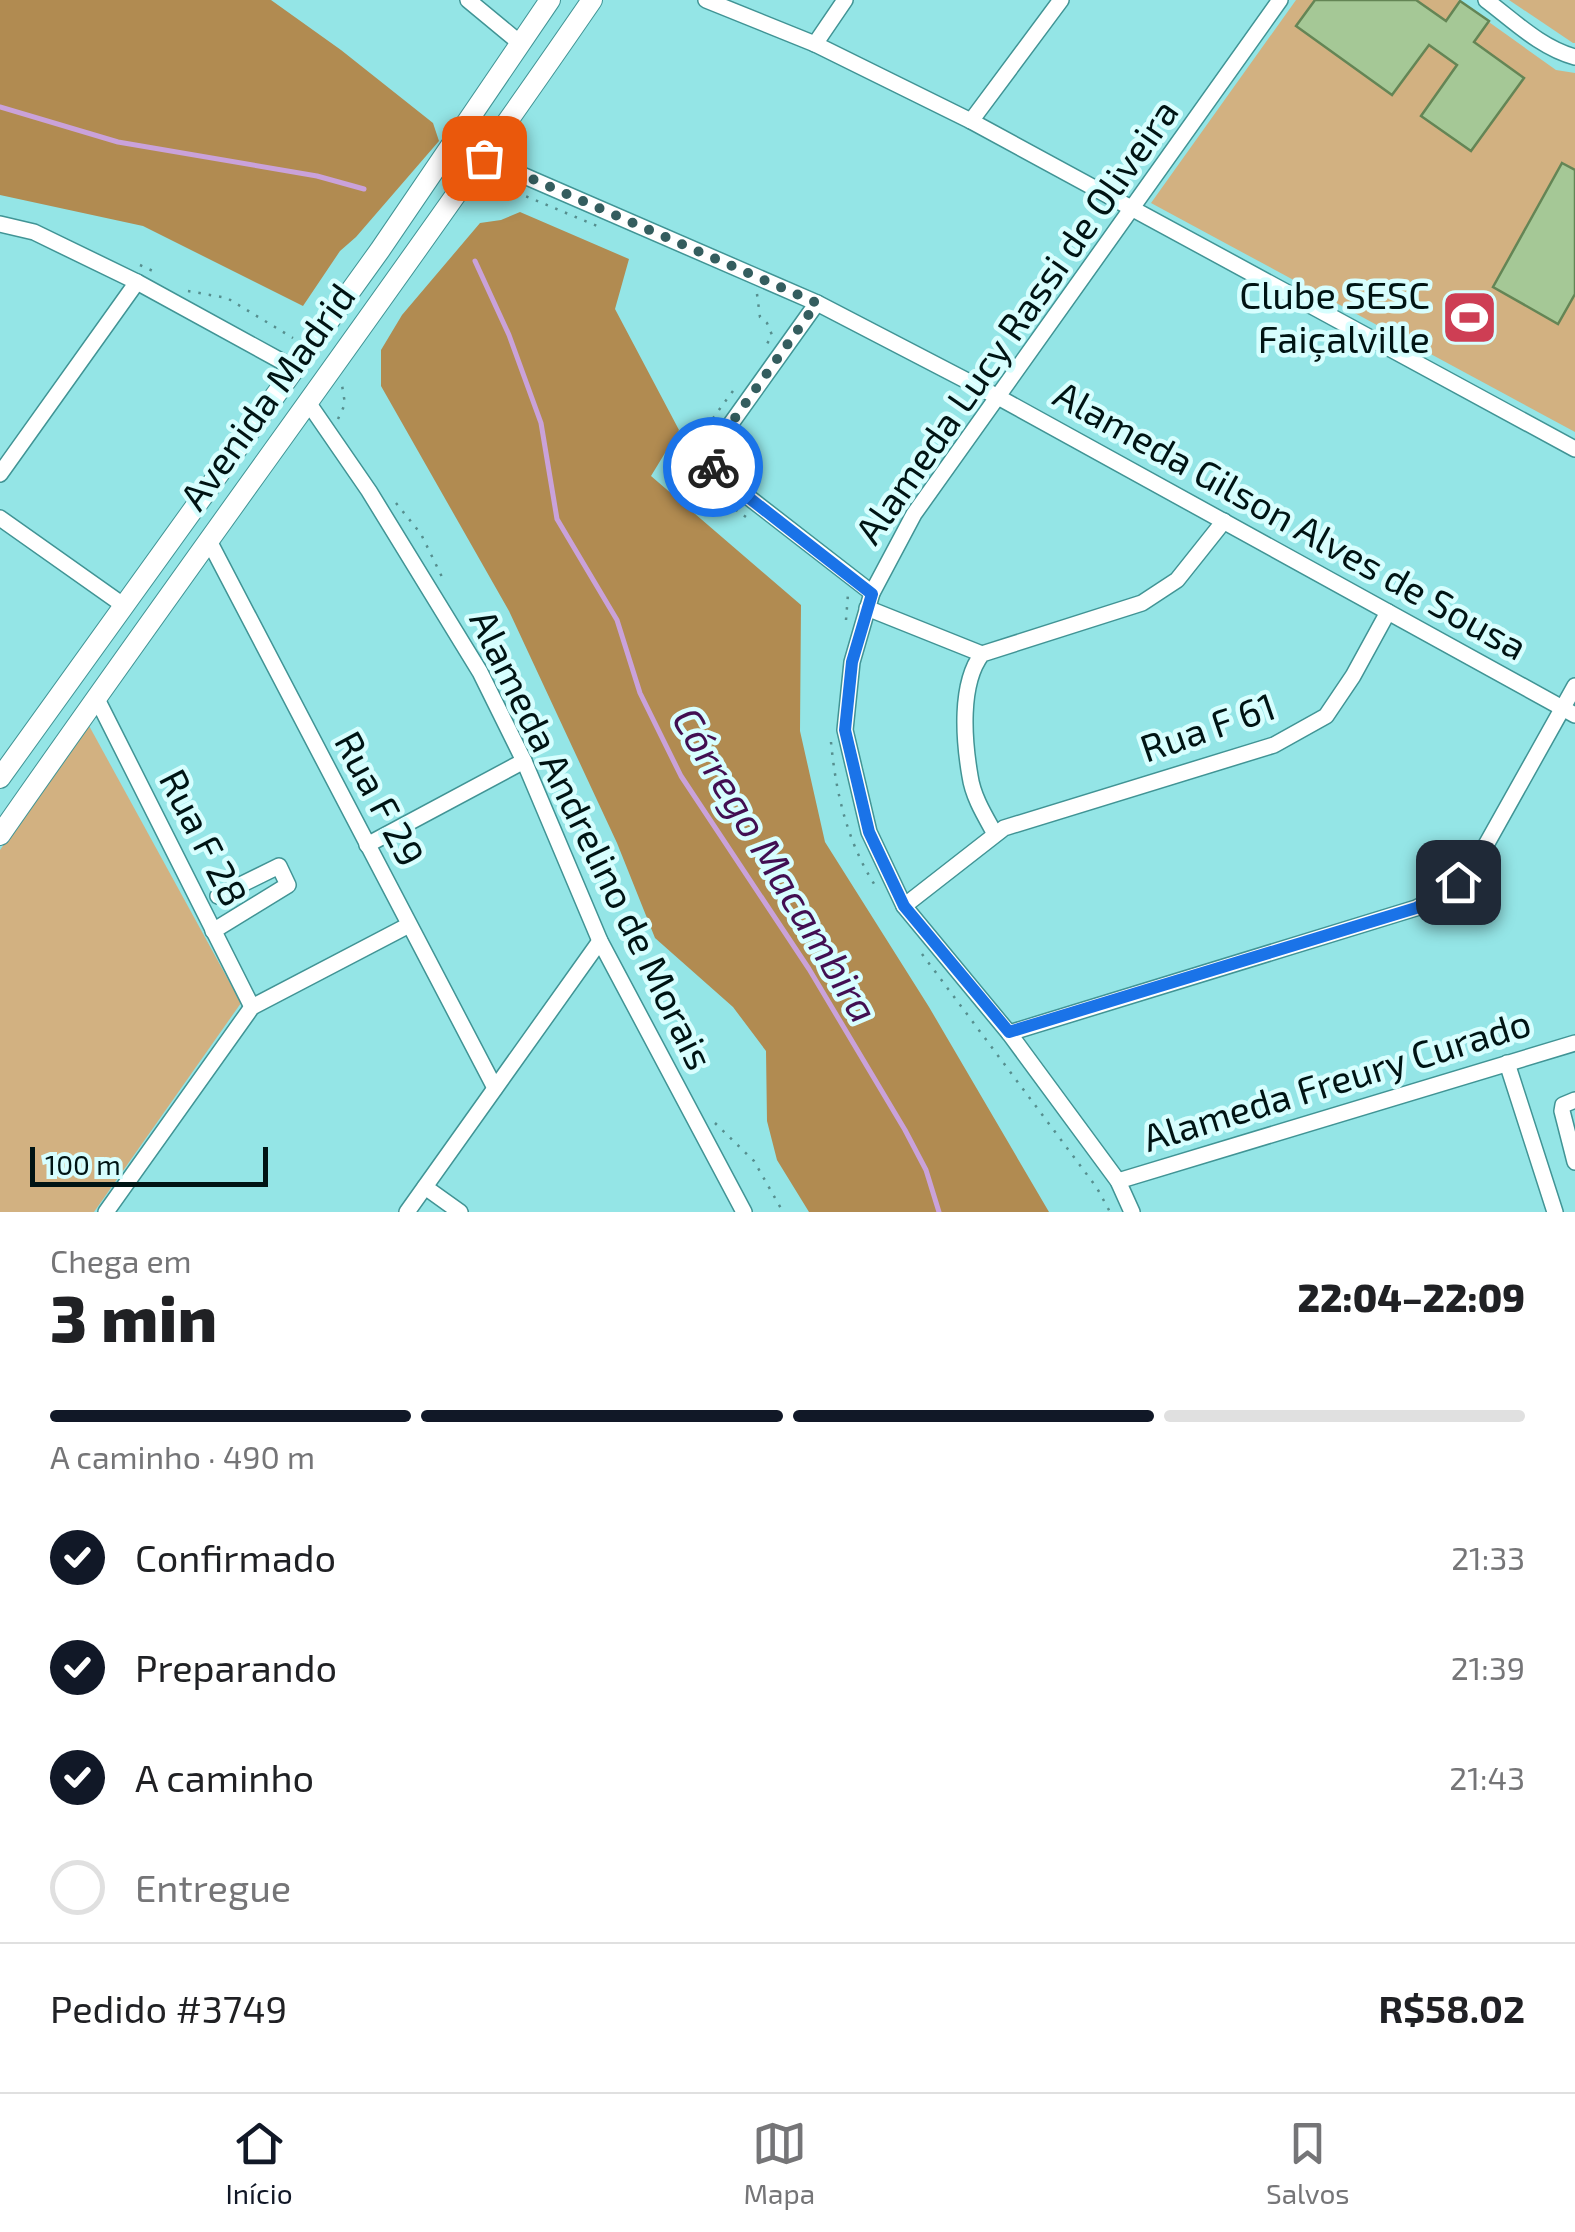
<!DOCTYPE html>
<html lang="pt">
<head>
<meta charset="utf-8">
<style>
  :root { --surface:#fff; --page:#f6f6f6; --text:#202124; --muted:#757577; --line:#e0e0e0; --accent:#111827 }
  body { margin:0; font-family:"Exo 2",sans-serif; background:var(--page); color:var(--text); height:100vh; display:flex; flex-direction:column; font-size:38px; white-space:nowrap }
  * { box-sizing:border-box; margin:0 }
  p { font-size:32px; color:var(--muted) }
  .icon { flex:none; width:55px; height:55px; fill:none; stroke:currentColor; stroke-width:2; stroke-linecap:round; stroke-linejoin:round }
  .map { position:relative; height:1212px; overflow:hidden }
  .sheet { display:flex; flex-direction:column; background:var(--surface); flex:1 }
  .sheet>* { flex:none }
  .scale { position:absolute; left:30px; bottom:25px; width:238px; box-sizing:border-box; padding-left:10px; border:5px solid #001414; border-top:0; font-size:28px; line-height:35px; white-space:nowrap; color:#001414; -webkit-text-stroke:8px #d7fefe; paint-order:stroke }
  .pin { position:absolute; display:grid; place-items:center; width:85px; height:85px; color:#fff; margin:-42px; border-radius:20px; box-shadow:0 5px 15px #0006 }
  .courier { position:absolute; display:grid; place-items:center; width:100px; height:100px; margin:-50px; border:8px solid #1a73e8; border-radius:50%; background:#fff; color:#222; box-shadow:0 2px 12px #0007 }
  .head em { font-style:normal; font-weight:800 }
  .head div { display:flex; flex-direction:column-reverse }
  .head { display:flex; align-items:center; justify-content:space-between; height:170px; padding:0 50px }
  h1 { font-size:65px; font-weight:800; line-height:75px }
  .bar { display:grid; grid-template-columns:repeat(4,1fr); gap:15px 10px; align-content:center; height:120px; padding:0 50px }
  .bar i { height:12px; border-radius:8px; background:var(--line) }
  .bar .selected { background:var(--accent) }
  .bar p { grid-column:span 4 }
  .line { display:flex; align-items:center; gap:25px; padding:0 50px; border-top:2px solid var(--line) }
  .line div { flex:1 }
  ol { padding:0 50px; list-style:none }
  li { display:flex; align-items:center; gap:30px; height:110px }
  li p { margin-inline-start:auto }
  li .icon { padding:10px; border-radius:50%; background:var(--accent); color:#fff; stroke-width:4 }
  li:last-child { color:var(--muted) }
  li i { width:55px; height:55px; border:5px solid var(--line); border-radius:50% }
  .tab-bar { display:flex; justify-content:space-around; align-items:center; height:140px; border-top:2px solid var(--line); background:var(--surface); font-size:28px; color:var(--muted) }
  .tab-bar a { display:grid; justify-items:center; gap:5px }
  .tab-bar .selected { color:var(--accent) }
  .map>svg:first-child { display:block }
  .green { fill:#d2b181 }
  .forest { fill:#b18b51 }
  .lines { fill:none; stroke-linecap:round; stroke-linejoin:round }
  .stream { stroke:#caa2da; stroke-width:5 }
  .building { fill:#a5c896; stroke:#648555; stroke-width:2.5 }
  .minor-casing { stroke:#419495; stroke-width:18 }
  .major-casing { stroke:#419495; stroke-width:22 }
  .path { stroke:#568e8e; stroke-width:2.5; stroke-dasharray:2.5 8; stroke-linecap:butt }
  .minor { stroke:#fff; stroke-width:15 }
  .major { stroke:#fff; stroke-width:20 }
  .done { stroke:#345d5e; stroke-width:10; stroke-dasharray:0 18 }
  .route { stroke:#1a73e8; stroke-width:12 }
  .labels { text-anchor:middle; stroke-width:9; stroke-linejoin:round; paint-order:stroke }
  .poi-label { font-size:38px; fill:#001414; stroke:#d7fefe; text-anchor:end }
  .street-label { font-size:38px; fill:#001414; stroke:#d7fefe }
  .water-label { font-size:40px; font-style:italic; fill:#420f52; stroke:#d7fefe }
</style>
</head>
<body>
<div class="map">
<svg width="1575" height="1212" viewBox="0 0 1575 1212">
  <rect width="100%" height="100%" fill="#94e5e6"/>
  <g class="green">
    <path d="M1296 0H1458L1556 70 1575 73V432L1151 203Z"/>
    <path d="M1509 0H1575V43H1573Z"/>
    <path d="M87 722 241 1003 94 1212H0V850Z"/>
  </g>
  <g class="forest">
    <path d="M0 0H271L341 50 433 123 439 141 356 237 340 251 303 306 143 226 0 195Z"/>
    <path d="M520 212 629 259 615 309 679 430 651 476 801 605 800 731 825 842 929 1007 1049 1212H809L777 1160 767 1121 766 1051 733 1007 655 938 617 843 509 611 381 386V350L402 315 480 223 501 220Z"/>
  </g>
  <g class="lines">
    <g class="stream">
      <path d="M0 107 118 142 317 176 364 189"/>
      <path d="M475 261 509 335 541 423 557 519 617 620 640 693 681 776 809 969 905 1130 926 1170 939 1212"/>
    </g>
  </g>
  <g class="building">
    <path d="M1315 0H1416L1446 21 1460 1 1489 21 1474 42 1524 78 1471 151 1421 116 1457 65 1429 45 1392 95 1296 26Z"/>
    <path d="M1562 163 1575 170V294L1558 324 1493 287Z"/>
  </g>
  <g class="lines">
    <defs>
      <g id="minor">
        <path d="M468 0 520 43"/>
        <path d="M706 0 815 44 971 121 1575 449"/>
        <path d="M1486 0C1514 21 1541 48 1575 57"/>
        <path d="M815 44 845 0"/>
        <path d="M971 121 1061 0"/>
        <path d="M483 158 817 303 998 397 1575 715"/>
        <path d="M0 224 34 232 137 282 292 367"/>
        <path d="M817 303 715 446 712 464 716 472 872 593"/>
        <path d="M307 401 369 491 480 672 524 761 600 941 744 1212"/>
        <path d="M0 474 137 282"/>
        <path d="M0 518 123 605"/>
        <path d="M208 539 495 1088"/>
        <path d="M867 608 982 654"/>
        <path d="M96 697 252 1007"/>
        <path d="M995 834C985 816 973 797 970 776 964 741 959 684 982 654L1142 603 1177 580 1224 521"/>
        <path d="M367 845 524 761"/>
        <path d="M904 906 1004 828 1274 745 1326 716 1353 676 1388 612"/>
        <path d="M213 931 288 885 279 866 218 896"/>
        <path d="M1009 1033 1416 908C1441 896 1458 882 1477 861L1575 686"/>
        <path d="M1507 1063 1555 1212"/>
        <path d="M1575 1100 1563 1105 1562 1111 1575 1162"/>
        <path d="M1118 1181 1575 1043"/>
        <path d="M425 1187 460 1212"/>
        <path d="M106 1212 252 1007 409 925"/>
        <path d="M407 1212 600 941"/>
        <path d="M1132 1212 1118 1181 1009 1033 904 906 869 832 845 730 852 662 872 593 914 514 1280 0"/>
      </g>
      <g id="major">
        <path d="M0 778 380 250 550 0"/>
        <path d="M0 835C195 555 399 281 592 0"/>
      </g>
    </defs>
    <use href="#minor" class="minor-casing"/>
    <use href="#major" class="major-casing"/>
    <g class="path">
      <path d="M476 198C490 198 503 189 511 190L602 228"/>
      <path d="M140 265 155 272"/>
      <path d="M188 291 227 298 293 338"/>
      <path d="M757 294 760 317 767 323 772 335 767 344"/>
      <path d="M733 391C680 462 677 468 750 520"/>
      <path d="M338 419 345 404 342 385"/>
      <path d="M396 503 421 534 444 581"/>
      <path d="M846 620 848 594"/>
      <path d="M831 742C836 795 848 845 878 890"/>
      <path d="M922 954 1097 1188 1110 1212"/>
      <path d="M715 1123 754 1161 783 1212"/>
    </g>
    <use href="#minor" class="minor"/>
    <use href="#major" class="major"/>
  </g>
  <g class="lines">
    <path class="done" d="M484 158 817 303 715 446 713 467"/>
    <path class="route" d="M713 467 716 472 872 594 852 662 845 730 869 832 904 906 1009 1032 1416 908 1458 882"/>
  </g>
  <defs>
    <symbol id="stadium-square" viewBox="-11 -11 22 22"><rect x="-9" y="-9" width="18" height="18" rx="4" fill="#ce3e54" stroke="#d7fefe"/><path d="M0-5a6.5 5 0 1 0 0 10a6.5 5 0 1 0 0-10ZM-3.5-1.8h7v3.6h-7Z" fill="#fff"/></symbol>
  </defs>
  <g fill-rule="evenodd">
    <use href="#stadium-square" x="1438" y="286" width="63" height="63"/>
  </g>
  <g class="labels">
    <g class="poi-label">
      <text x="1430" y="309">Clube SESC<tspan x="1430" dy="44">Faiçalville</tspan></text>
    </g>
    <g class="street-label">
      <text transform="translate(1017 322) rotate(-55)" y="13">Alameda Lucy Rassi de Oliveira</text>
      <text transform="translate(268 397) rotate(-54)" y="13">Avenida Madrid</text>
      <text transform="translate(1290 521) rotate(29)" y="13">Alameda Gilson Alves de Sousa</text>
      <text transform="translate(1208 728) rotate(-19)" y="13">Rua F 61</text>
      <text transform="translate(379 799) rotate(62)" y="13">Rua F 29</text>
      <text transform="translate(203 838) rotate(63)" y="13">Rua F 28</text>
      <text transform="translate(591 840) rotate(64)" y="13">Alameda Andrelino de Morais</text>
      <text transform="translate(1337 1081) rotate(-17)" y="13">Alameda Freury Curado</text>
    </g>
    <g class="water-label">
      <text transform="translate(775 865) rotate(59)" y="14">Córrego Macambira</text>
    </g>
  </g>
</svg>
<div class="scale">100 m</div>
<div class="pin" style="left:484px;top:158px;background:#ea580c"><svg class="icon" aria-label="bag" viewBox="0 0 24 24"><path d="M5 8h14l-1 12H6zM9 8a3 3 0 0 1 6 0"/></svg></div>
<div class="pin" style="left:1458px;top:882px;background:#1f2937"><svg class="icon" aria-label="home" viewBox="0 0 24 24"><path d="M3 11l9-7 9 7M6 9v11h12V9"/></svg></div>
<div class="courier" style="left:713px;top:467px"><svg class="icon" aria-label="bike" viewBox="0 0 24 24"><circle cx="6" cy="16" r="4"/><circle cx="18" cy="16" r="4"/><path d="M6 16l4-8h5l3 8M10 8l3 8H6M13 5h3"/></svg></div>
</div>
<section class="sheet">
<div class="head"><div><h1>3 min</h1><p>Chega em</p></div><em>22:04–22:09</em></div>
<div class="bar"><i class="selected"></i><i class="selected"></i><i class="selected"></i><i></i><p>A caminho · 490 m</p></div>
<ol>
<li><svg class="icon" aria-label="check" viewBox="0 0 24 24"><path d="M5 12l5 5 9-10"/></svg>Confirmado<p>21:33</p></li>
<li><svg class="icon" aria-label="check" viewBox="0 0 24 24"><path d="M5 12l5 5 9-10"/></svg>Preparando<p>21:39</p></li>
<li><svg class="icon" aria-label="check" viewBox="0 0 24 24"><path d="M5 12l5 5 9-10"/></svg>A caminho<p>21:43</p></li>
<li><i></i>Entregue</li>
</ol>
<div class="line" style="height:130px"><div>Pedido #3749</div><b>R$58.02</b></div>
</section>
<nav class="tab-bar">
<a class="selected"><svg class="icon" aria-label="home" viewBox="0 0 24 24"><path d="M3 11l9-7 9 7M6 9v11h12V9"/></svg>Início</a>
<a><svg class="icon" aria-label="map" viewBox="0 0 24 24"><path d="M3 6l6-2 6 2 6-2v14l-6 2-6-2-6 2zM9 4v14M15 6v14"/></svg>Mapa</a>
<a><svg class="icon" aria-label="saved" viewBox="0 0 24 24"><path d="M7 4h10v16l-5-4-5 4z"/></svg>Salvos</a>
</nav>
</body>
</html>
